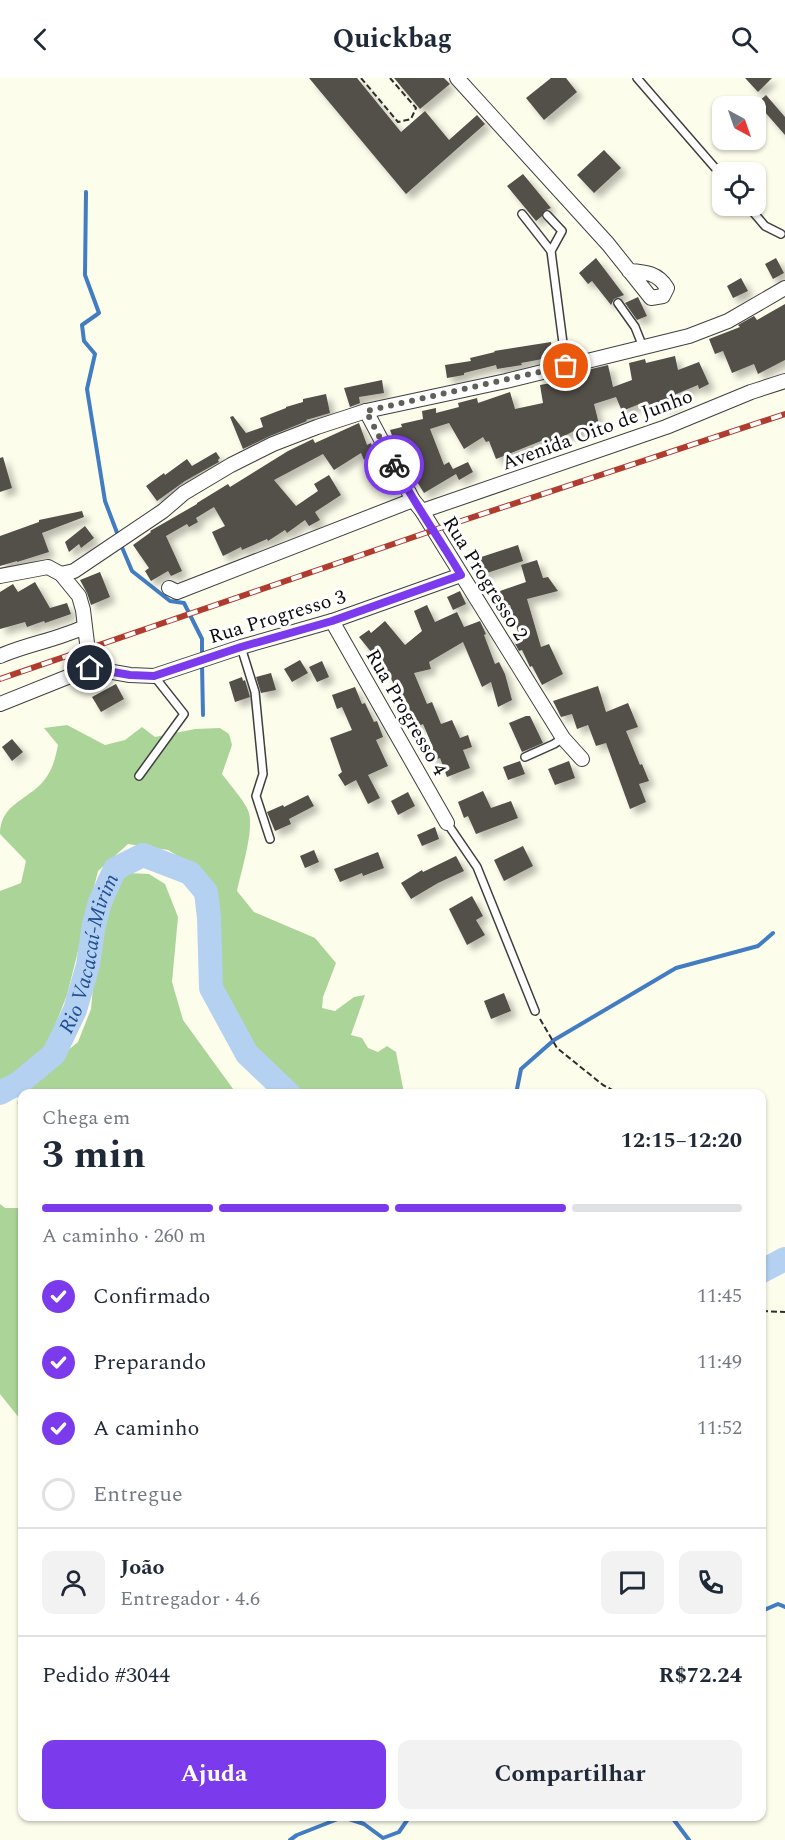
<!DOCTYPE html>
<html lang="pt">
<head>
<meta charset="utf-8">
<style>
  :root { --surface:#fff; --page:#f2f2f3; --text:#1f2937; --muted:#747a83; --line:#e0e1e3; --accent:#7c3aed }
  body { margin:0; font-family:Spectral,serif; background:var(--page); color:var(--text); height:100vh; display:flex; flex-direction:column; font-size:22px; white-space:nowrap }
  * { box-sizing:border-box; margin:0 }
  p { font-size:20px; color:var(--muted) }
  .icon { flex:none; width:33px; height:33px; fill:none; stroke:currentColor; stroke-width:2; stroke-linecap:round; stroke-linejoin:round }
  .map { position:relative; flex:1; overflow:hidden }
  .panel { position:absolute; left:18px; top:1011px; width:748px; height:732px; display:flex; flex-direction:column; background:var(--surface); border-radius:12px; box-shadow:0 2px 4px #0004 }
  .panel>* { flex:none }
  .needle { width:39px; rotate:140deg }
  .tools { position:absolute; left:712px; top:18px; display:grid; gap:12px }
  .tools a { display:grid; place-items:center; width:54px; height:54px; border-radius:12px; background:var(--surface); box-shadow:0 2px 4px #0004; font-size:30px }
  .pin { position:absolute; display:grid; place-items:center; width:51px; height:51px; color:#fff; margin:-26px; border:3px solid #fff; border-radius:50%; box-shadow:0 2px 6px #0007 }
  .courier { position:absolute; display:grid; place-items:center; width:60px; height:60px; margin:-30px; border:4px solid #7c3aed; border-radius:50%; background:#fff; color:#222; box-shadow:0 2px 8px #0007 }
  .overview em { font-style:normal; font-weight:700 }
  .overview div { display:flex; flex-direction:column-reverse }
  .overview { display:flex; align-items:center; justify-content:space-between; height:102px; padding:0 24px }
  h1 { font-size:39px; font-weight:700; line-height:45px }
  .bar { display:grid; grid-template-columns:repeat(4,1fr); gap:9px 6px; align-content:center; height:72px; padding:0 24px }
  .bar i { height:8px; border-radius:4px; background:var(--line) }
  .bar .active { background:var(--accent) }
  .bar p { grid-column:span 4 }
  .line { display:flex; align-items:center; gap:15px; padding:0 24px; border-top:2px solid var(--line) }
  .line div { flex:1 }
  .round { display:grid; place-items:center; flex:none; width:63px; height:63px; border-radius:12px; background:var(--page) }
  ol { padding:0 24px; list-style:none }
  li { display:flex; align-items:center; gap:18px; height:66px }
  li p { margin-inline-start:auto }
  li .icon { padding:6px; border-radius:50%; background:var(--accent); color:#fff; stroke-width:4 }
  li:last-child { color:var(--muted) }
  li i { width:33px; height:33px; border:3px solid var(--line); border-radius:50% }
  .primary-button { display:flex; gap:12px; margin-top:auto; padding:12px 24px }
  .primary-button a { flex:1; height:69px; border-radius:12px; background:var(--accent); color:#fff; font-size:24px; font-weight:700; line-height:69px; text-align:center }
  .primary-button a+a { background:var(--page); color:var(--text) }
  header { display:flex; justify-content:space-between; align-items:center; height:78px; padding:0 24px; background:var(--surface); font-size:27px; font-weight:700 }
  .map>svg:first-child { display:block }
  .forest { fill:#abd499 }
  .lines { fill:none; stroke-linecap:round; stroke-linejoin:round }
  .stream { stroke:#427cc2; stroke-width:4 }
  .river { stroke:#b5d1f1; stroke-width:24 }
  .building { fill:#534f49; filter:url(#shadow) }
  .lane-casing { stroke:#3f3f3f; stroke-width:10 }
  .street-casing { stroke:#3f3f3f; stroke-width:16 }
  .path { stroke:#2e2e2e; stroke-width:2; stroke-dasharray:6 3; stroke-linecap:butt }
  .lane { stroke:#fff; stroke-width:7 }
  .street { stroke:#fff; stroke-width:14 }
  .rail-casing { stroke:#b03c2f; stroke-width:6 }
  .rail { stroke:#fff; stroke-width:4; stroke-dasharray:11; stroke-linecap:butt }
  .done { stroke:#60605a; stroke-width:6; stroke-dasharray:0 10.8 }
  .route { stroke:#7c3aed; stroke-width:8 }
  .labels { text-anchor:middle; stroke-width:6; stroke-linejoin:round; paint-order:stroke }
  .street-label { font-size:20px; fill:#0c0c0c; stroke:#fff }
  .water-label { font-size:21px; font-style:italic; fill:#204f93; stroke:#fff }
</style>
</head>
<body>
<header><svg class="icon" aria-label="back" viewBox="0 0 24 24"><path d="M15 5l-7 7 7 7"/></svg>Quickbag<svg class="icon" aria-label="search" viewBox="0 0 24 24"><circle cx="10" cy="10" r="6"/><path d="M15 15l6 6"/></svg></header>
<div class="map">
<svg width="785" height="1762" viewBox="0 0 785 1762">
  <defs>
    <filter id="shadow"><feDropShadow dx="5.5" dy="5.5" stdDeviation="3" flood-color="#0004"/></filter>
  </defs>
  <rect width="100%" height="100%" fill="#fdfdec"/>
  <g class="forest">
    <path d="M67 647 105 667 125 662 142 649 155 659 195 651 220 650 229 656 232 667 222 696C229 706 246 724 249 735 254 753 241 794 237 813L254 834 315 860 336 885 323 919 322 930 335 933 354 919 365 917 351 957 362 960 368 970 378 974 387 968 396 974 404 1015 305 1016 299 1012 256 969 226 932 214 903 211 881 214 837 207 805 186 783 168 772 128 766 98 793 67 917 47 968 24 990 0 1003V813L21 805 26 783 0 756C0 728 24 723 41 706 52 694 55 682 58 667L44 650Z"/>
    <path d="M128 795 149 796 165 806 178 839 172 904 183 942 236 1015 22 1016V1026H17L26 1007 78 964 91 931 97 865 121 802Z"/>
    <path d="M22 1096V1341H20L0 1316V1126L5 1130H19Z"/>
  </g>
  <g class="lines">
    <g class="stream">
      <path d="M86 114 85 197 99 235 82 247 84 263 95 276 87 311 105 423 119 460"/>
      <path d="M121 467 132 493 170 523 184 525 202 561V578"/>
      <path d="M202 586 203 637"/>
      <path d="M516 1016 521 991 554 962 676 890 758 868 773 855"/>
      <path d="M762 1533 778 1526 785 1529"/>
      <path d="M671 1738 689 1762"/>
      <path d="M290 1762 297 1757 343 1739 364 1746 383 1760 399 1754 410 1738"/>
    </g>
    <g class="river">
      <path id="s1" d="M0 1015 19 1005 54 976 75 932 88 887 94 846 100 824 115 791 143 777 190 795 206 814 209 840 211 910 247 976 289 1016"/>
      <path d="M762 1193 785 1181"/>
    </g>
  </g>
  <g class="building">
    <path d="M309 0H357L401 54 425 33 449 62 477 37 485 46 406 116Z"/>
    <path d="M394 0H444L450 6 420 31Z"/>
    <path d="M551 0H566L577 14 544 42 526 20Z"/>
    <path d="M745 0H772L758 14Z"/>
    <path d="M766 17 785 39V57L757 25Z"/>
    <path d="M604 72 621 90 594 115 577 97Z"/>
    <path d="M523 96 551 130 544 133 542 138 536 143 507 108Z"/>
    <path d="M596 180 624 217 614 221 611 227 592 203 588 206 579 195Z"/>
    <path d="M776 180 784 195 773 201 765 186Z"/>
    <path d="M741 200 748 213 733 220 727 208Z"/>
    <path d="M638 219 647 238 637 242 625 225Z"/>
    <path d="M785 226V282L758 296 754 286 732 295 723 273 715 276 709 261 740 249 738 247 754 238 757 242Z"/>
    <path d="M551 264 553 279 521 285 522 287 497 291 496 287 464 295V297L447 300 445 287 471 283 470 280 495 274 494 273Z"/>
    <path d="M675 278 678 292 699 284 709 306 699 311 698 307 674 317 676 325 663 329 662 323 645 330 642 325 622 333 616 319 594 326 599 346 575 355 574 353 548 366 546 361 496 381 489 363 486 364 483 359 464 371 449 345 430 351 444 387 449 384 454 393 453 391 468 384 473 394 459 402 456 396 424 415 411 394 409 395 400 373 398 374 390 352 402 349 401 346 423 341 422 333 436 330V335L459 329 458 325 477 320 478 325 510 314 515 331 543 325 540 307 572 301 570 296 608 287 613 309 632 302 629 285 645 281 646 285Z"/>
    <path d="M382 302 384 315 359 319 360 325 350 329 344 310Z"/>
    <path d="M326 316 330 335 306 342 307 343 270 358 243 371 230 339 233 338 246 355 263 349 260 340 286 330V329L303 324V321Z"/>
    <path d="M359 345 367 367 371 365 382 400 372 403 365 381 364 382 361 375 334 392 323 376 274 402 296 428 318 413 314 406 329 397 341 417 315 434 320 442 309 448 305 442 287 455 285 452 268 463 267 461 242 472 241 469 223 478 212 454 225 448 214 429 196 440 198 444 189 449 187 446 166 458 182 493 171 498 168 493 151 503 145 493 149 490 133 467 151 454 150 453 197 426V425L228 406 230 409 288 373 313 361 315 365Z"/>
    <path d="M216 374 220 380 218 382 219 384 185 403 157 423 146 408 164 395 165 397 187 381 192 388Z"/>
    <path d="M3 379 12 410 0 414V380Z"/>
    <path d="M82 433 84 439 42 455 49 474 17 484V483L0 488V458L39 444V442Z"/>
    <path d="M85 448 94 460 81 470 79 466 69 474 65 464Z"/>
    <path d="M518 467 523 483 478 498 472 482Z"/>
    <path d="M537 482 543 500 548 499 558 513 527 521 541 569 549 566 563 596 542 607 532 588 530 589 522 572 519 573 512 560 510 556 518 554 510 527 505 528 500 513 526 504 521 487Z"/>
    <path d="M100 494 110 519 91 527 87 515 80 502Z"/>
    <path d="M35 504 50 530 67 525 71 536 45 545 44 543 27 549 25 544 0 551V514L13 506 18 514Z"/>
    <path d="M460 513 466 526 453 532 447 519Z"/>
    <path d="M427 527 435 544 457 534 464 549 480 543 486 556 484 557 495 586 499 584 505 596 512 622 498 629 491 604 482 609 463 564 429 584 431 591 414 595 427 626 432 624 441 646 452 642 460 660 468 657 472 669 463 672 470 690 447 699 440 680 432 683 428 669 432 667 423 646 416 649 406 622 402 624 389 596 359 559 369 552 371 555 385 543 405 567 422 553 414 533Z"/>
    <path d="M300 582 308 595 292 604 284 591Z"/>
    <path d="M322 583 329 599 317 604 309 589Z"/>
    <path d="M271 595 276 612 261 615 256 599Z"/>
    <path d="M242 599 243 603 245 602 250 619 235 624 229 604Z"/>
    <path d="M116 606 124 621 101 634 92 619Z"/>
    <path d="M598 608 606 634 628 625 638 649 626 653 640 687 642 686 649 703 639 706 646 724 630 731 606 665 596 668 588 647 577 651 572 636 561 639 553 623Z"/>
    <path d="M355 609 362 626 365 625 374 644 377 643 383 659 376 662 388 688 368 697 380 720 368 726 356 702 345 708 338 697 342 694 330 660 352 652 342 629 337 631 332 617Z"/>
    <path d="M526 638H530L543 665 522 674 509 645Z"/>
    <path d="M12 661 23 674 12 683 2 669Z"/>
    <path d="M520 683 525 696 508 702 503 689Z"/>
    <path d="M569 683 575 700 555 707 548 691Z"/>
    <path d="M483 713 491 730 511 723 518 740 476 756 468 738 464 740 458 724Z"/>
    <path d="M408 714 415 728 398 737 391 723Z"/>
    <path d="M308 717 314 728 289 741 291 746 275 753 267 734 283 727 284 729Z"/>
    <path d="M435 749 439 761 422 768 417 757Z"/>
    <path d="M523 768 533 788 504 803 494 782Z"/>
    <path d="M314 772 319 784 305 790 300 778Z"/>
    <path d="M378 774 384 790 363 798 362 795 340 804 334 791Z"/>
    <path d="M456 778 464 793 438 805 411 821 401 805 422 792 423 794Z"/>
    <path d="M472 818 483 838 476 842 485 857 467 867 449 831Z"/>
    <path d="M504 915 511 933 491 941 484 923Z"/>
  </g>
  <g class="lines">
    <defs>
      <g id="lane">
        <path d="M637 0 723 99"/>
        <path d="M748 128 765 148 781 156"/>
        <path d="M522 136 551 173"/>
        <path d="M547 137 562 153 551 173 566 288"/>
        <path d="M618 225 635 249 643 269"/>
        <path d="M241 569 255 614 263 696 256 718 270 761"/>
        <path d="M525 679 554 666 563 660"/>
        <path d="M139 698 184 636 154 598"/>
        <path d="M447 745 477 789 535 933"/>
      </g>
      <g id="street">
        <path d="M457 0 608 166 651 220 663 218 667 210C658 195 646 194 629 193"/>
        <path d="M366 333 413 422 422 433 563 660 582 681"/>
        <path d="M422 433 666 349 751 314 785 303"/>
        <path d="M61 496 74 493 163 433 184 415 231 387 273 366 317 349 366 333 506 303 689 258 728 243 785 210"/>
        <path d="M0 498 48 489 61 496 79 518 83 532 90 590"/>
        <path d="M169 510 177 514 413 422"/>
        <path d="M332 543 447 745"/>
        <path d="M0 578C27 566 57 562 84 549"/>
        <path d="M0 626 90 590 130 597 154 598 241 569 332 543 461 497"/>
      </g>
    </defs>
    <use href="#lane" class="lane-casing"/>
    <use href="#street" class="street-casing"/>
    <g class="path">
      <path d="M361 0 398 44 411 41 416 30 390 0"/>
      <path d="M540 941 557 970 603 1007 620 1016"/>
      <path d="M762 1233 785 1234"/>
    </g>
    <use href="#lane" class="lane"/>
    <use href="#street" class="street"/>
    <defs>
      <path id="rail" d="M0 601 434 452 785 336"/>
    </defs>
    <use href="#rail" class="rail-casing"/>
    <use href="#rail" class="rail"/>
  </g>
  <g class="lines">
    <path class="done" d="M394 387 366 333 566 288"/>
    <path class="route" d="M90 590 130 597 154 598 241 569 332 543 461 497C439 460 414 425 394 387"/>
  </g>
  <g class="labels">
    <g class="street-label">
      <text transform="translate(597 351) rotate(-20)" y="7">Avenida Oito de Junho</text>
      <text transform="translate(486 500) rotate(58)" y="7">Rua Progresso 2</text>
      <text transform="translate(277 538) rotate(-17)" y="7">Rua Progresso 3</text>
      <text transform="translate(407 634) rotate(60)" y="7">Rua Progresso 4</text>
    </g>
    <g class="water-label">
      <text dy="7" stroke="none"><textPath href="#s1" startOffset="174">Rio Vacacaí-Mirim</textPath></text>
    </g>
  </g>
</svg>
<div class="tools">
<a><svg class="needle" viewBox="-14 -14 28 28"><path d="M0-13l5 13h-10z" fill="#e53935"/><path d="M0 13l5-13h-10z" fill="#747a83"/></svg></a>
<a><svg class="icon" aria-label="locate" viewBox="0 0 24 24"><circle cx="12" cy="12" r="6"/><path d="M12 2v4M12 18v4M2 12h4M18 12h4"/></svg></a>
</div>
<div class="pin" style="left:566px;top:288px;background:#ea580c"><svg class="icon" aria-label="bag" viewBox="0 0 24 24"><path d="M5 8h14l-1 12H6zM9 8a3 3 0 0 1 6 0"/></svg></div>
<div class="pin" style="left:90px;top:590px;background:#1f2937"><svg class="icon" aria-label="home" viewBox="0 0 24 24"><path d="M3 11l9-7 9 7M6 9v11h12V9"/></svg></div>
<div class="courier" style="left:394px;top:387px"><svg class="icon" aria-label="bike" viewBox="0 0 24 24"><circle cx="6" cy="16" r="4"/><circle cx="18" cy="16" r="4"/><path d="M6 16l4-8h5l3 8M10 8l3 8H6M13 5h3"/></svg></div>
<section class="panel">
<div class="overview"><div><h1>3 min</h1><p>Chega em</p></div><em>12:15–12:20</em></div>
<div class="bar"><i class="active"></i><i class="active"></i><i class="active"></i><i></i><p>A caminho · 260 m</p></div>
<ol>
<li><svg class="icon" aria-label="check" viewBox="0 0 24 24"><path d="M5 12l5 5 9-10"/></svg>Confirmado<p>11:45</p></li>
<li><svg class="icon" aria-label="check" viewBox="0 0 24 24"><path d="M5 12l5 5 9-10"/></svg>Preparando<p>11:49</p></li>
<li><svg class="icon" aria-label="check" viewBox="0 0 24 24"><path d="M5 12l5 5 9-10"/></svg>A caminho<p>11:52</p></li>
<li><i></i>Entregue</li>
</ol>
<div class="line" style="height:108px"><a class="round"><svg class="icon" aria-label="person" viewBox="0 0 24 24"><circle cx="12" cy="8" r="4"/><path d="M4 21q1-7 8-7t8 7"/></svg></a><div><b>João</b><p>Entregador · 4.6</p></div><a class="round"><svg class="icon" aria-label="chat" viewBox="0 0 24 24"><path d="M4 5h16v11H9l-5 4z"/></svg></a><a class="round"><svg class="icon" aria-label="phone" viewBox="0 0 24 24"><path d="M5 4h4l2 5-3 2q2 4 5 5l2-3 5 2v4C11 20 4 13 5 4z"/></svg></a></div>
<div class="line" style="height:78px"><div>Pedido #3044</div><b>R$72.24</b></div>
<div class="primary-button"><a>Ajuda</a><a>Compartilhar</a></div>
</section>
</div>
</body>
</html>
